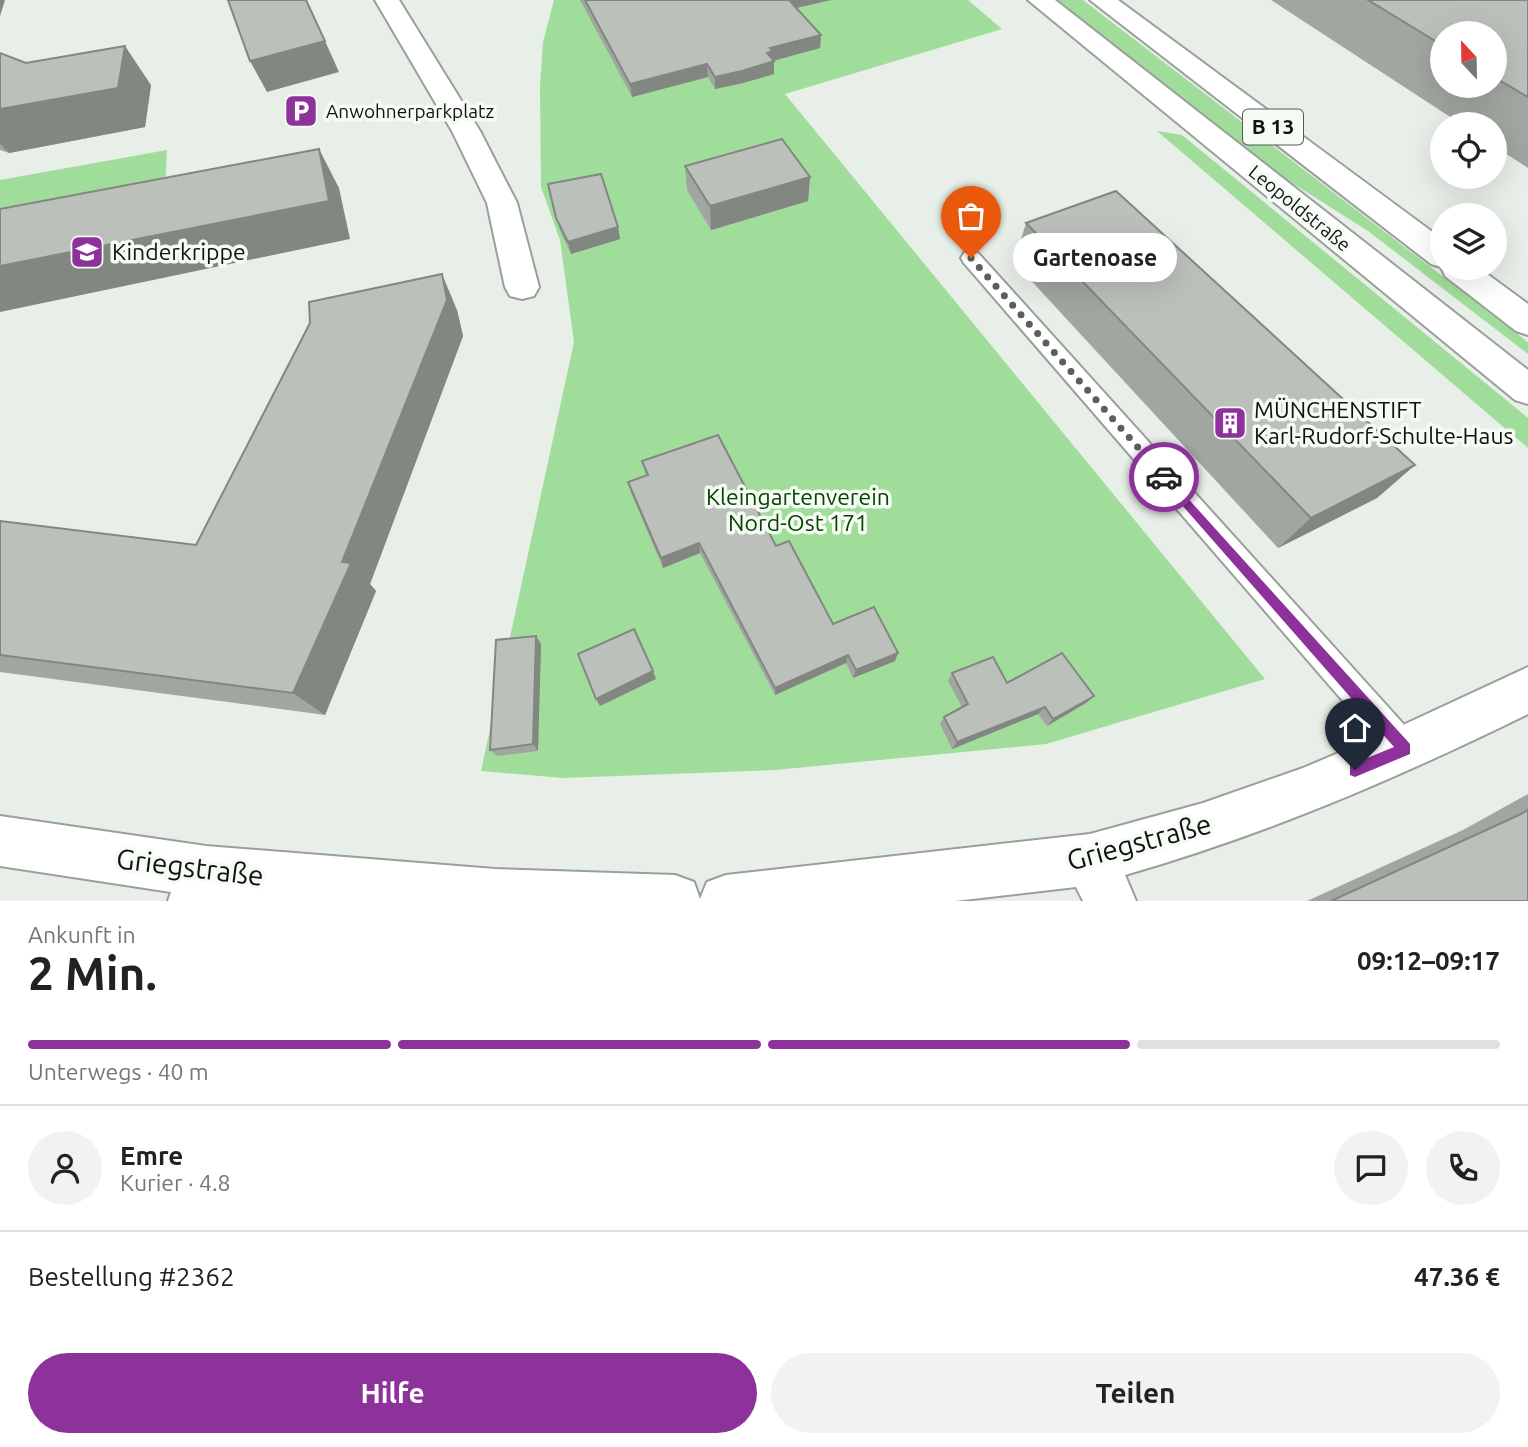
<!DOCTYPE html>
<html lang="de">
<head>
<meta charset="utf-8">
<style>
  :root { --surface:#fff; --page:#f2f2f2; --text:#222; --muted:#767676; --line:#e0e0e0; --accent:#8d319b }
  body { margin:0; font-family:Ubuntu,sans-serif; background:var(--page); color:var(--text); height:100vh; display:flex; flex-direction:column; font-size:26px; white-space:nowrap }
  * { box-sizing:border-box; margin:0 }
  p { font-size:23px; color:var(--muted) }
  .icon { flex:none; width:38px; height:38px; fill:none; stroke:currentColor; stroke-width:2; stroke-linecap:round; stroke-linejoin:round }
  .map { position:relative; height:901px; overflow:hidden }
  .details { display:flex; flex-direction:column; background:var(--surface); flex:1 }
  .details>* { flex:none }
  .needle { width:46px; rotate:338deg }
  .controls { position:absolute; left:1430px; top:21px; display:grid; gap:14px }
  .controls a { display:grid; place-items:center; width:77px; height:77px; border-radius:50%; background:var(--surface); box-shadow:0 7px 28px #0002; font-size:35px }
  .pin { position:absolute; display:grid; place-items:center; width:60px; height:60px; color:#fff; margin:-72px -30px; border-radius:50% 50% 50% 0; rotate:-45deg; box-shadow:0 0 7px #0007 }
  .pin .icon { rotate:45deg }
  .courier { position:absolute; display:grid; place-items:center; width:70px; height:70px; margin:-35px; border:5px solid #8d319b; border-radius:50%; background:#fff; color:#222; box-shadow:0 2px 9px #0007 }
  .bubble { position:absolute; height:49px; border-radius:24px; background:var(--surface); box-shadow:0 7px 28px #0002; font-size:23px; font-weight:700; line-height:49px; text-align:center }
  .headline em { font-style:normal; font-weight:700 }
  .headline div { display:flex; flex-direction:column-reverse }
  .headline { display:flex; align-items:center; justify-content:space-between; height:119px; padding:0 28px }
  h1 { font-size:46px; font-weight:700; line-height:52px }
  .bar { display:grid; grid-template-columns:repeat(4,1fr); gap:10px 7px; align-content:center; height:84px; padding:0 28px }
  .bar i { height:9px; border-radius:5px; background:var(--line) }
  .bar .active { background:var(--accent) }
  .bar p { grid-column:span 4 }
  .line { display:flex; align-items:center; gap:18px; padding:0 28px; border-top:2px solid var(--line) }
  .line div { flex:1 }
  .round { display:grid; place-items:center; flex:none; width:74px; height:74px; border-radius:37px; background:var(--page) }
  .action { display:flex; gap:14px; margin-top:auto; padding:14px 28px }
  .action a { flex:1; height:80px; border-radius:42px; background:var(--accent); color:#fff; font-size:28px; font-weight:700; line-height:80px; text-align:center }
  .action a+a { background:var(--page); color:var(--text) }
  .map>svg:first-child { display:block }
  .green { fill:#a0dd9a }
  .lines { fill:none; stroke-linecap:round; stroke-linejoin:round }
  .lane-casing { stroke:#9aa099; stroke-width:4 }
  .street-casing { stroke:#9aa099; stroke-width:4 }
  .primary-casing { stroke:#9aa099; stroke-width:4 }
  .lane { fill:#fff; fill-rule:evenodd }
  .street { fill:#fff; fill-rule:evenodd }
  .primary { fill:#fff; fill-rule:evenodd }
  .wall { fill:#a1a6a0; fill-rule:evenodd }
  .shaded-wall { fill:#838782 }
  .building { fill:#bbc1ba; stroke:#838782; stroke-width:2 }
  .route { fill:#8d319b }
  .done { stroke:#5c5f5c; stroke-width:7; stroke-dasharray:0 12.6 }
  .labels { text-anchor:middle; stroke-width:7; stroke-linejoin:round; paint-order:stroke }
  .far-poi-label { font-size:19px; fill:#101210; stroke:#f6fcf5; text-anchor:start }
  .far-street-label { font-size:19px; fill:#101210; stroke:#f6fcf5 }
  .shield { fill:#f6fcf5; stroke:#555855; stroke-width:2 }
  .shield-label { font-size:21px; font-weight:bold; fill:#101210 }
  .poi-label { font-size:23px; fill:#101210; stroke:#f6fcf5; text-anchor:start }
  .park-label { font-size:23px; fill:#044601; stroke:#f6fcf5 }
  .near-street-label { font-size:28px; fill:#101210; stroke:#f6fcf5 }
</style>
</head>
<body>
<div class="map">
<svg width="1528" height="901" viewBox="0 0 1528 901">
  <rect width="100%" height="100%" fill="#e8eee8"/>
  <g class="green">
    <path d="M554 0H968L1002 29 785 94 1265 679 1046 744 775 770 563 778 481 771 574 342 560 240 541 187 540 87 543 42Z"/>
    <path d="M1056 0H1083L1528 342V354L1368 231 1278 174Z"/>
    <path d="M1157 131 1182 135 1528 418V448Z"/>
    <path d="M167 150 165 188 0 220V180Z"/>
  </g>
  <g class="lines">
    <defs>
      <path id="lane" d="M971 251 978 253 1416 738 1420 749 1416 760 1405 764 1394 760 964 263 961 258 964 253Z"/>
      <g id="street">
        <path d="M375 0H399L480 131 517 203 539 287 534 296 522 299 510 296 505 287 487 203 452 131Z"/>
        <path d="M1528 667V714C1395 779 1268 834 1125 875L1136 901H1083L1076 887 955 901H168L171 892 0 866V816L206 846 495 869 675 875 694 882 700 899 707 882 726 875 1090 834 1203 803 1303 768 1388 732Z"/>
      </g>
      <g id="primary">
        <path d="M1028 0H1055L1528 370V404L1515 400Z"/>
        <path d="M1090 0H1118L1442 239V268H1479L1528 304V335L1516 331 1445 276 1441 267 1431 264Z"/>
      </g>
    </defs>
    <use href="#lane" class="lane-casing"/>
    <use href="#street" class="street-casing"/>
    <use href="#primary" class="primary-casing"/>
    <use href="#lane" class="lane"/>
    <use href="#street" class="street"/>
    <use href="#primary" class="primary"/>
  </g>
  <g class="wall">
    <path d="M580 0H831L797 8 821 35 820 48 773 60 774 74 743 83 715 89 708 77 632 97Z"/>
    <path d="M1271 0H1528V168L1494 146V124H1461ZM1442 33H1494V86H1442Z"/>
    <path d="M0 53 26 63 151 85 145 127 9 153 0 150Z"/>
    <path d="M685 166 810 177 808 201 711 230 687 190Z"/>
    <path d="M548 184 618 227 620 239 571 254 560 231Z"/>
    <path d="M1026 223 1415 465 1377 498 1278 548 1014 262Z"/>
    <path d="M457 310 463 336 370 584 376 591 325 715 0 672V521L196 545Z"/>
    <path d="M642 461 776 546 833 624 895 661 853 678 846 663 775 695 700 553 663 568 631 493 628 482 646 476Z"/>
    <path d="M536 636 541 644 538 751 497 756 490 750Z"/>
    <path d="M952 673 1007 683 1094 696 1086 703 1047 726 1038 714 952 749 940 724 944 717 962 707 948 681Z"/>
    <path d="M1528 794V901H1307L1463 830Z"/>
  </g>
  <g class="shaded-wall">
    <path d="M0 0H5L0 16Z"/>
    <path d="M787 0H831L787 10Z"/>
    <path d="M821 35 820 48 773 61H774V74L743 83 715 89V77L767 53 770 48Z"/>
    <path d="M325 41 339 72 267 92 250 61Z"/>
    <path d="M125 46 151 85 145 127 9 153 0 144V109Z"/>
    <path d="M707 64 708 77 632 97 630 84Z"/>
    <path d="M319 149 339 188 350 239 0 312V266Z"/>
    <path d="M810 177 808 201 711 230 710 206Z"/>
    <path d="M618 227 620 239 571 254 568 242Z"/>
    <path d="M442 274 457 310 463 336 370 584 376 591 325 715 293 693 342 562Z"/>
    <path d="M1415 465 1377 498 1278 548 1311 518Z"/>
    <path d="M699 543 700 553 663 568 661 558Z"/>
    <path d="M536 636 541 644 538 751 533 744Z"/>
    <path d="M898 653 895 661 853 678 856 670Z"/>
    <path d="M848 655 846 663 775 695V688Z"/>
    <path d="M653 671 656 679 600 706 596 699Z"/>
    <path d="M1094 696 1086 703 1047 726 1053 719Z"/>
    <path d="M1045 707 1038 714 952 749 957 742Z"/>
  </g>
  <g class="building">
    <path d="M228 0H306L325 41 250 61Z"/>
    <path d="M585 0H789L821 35 770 48 773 51 767 53 774 61 742 71 715 77 707 64 630 84Z"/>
    <path d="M1368 0H1528V97L1494 77V33H1442V45Z"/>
    <path d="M125 46 118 88 0 109V53L26 63Z"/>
    <path d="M782 139 810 177 710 206 685 166Z"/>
    <path d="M319 149 329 201 0 266V209Z"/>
    <path d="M601 174 618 227 568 242 556 218 548 184Z"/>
    <path d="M1116 191 1415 465 1311 518 1026 223Z"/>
    <path d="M442 274 447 300 342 562 351 563 293 693 0 655V521L196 545 310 323 309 302Z"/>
    <path d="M718 435 776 546 789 541 833 624 874 607 898 653 856 670 848 655 775 688 699 543 661 558 628 482 648 475 642 461Z"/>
    <path d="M634 629 653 671 596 699 578 654Z"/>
    <path d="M536 636 533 744 490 750 496 640Z"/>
    <path d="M1062 653 1094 696 1053 719 1045 707 957 742 944 717 968 704 952 673 993 657 1007 683Z"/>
    <path d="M1528 810V901H1331L1519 815Z"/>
  </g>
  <path class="route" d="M1164 472 1410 744V754L1355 777 1350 775V765L1394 747 1160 480V473Z"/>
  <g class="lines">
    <path class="done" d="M971 258 1164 477"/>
  </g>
  <defs>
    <symbol id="parking-square" viewBox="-11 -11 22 22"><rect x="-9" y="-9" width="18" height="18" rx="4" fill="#8d319b" stroke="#f6fcf5"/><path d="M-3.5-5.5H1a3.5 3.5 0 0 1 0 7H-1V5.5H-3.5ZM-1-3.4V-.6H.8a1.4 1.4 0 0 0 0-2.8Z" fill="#fff"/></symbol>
    <symbol id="school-square" viewBox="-11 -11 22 22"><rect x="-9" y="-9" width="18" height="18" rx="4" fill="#8d319b" stroke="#f6fcf5"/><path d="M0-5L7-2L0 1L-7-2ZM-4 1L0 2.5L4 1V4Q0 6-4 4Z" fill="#fff"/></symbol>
    <symbol id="building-square" viewBox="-11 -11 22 22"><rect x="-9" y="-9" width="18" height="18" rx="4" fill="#8d319b" stroke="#f6fcf5"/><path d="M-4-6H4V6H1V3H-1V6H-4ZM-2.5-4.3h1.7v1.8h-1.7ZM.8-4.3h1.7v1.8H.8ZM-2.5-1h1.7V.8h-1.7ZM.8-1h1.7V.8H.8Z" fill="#fff"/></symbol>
  </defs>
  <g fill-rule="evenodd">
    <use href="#parking-square" x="282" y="92" width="38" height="38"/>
    <use href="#school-square" x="68" y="233" width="38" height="38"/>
    <use href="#building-square" x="1211" y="404" width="38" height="38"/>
  </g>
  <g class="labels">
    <g class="far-poi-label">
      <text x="326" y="118">Anwohnerparkplatz</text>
    </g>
    <g class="far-street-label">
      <text transform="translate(1300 208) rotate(39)" y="7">Leopoldstraße</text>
    </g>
    <rect class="shield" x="1243" y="109.5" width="60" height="35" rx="5"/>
    <g class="shield-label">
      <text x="1273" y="134">B 13</text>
    </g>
    <g class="poi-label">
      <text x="112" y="260">Kinderkrippe</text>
      <text x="1254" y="418">MÜNCHENSTIFT<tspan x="1254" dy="26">Karl-Rudorf-Schulte-Haus</tspan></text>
    </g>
    <g class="park-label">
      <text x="798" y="505">Kleingartenverein<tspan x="798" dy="26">Nord-Ost 171</tspan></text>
    </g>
    <g class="near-street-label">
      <text transform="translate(1139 842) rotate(-15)" y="10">Griegstraße</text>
      <text transform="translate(190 867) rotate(7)" y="10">Griegstraße</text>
    </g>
  </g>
</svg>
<div class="controls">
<a><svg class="needle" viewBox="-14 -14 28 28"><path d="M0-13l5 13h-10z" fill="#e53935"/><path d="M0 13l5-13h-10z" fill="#767676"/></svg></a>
<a><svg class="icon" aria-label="locate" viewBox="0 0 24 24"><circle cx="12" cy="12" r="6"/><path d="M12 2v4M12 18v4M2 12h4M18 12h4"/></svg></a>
<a><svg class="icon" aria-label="layers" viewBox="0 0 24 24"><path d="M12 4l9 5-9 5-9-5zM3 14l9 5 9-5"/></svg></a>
</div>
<div class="pin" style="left:971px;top:258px;background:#ea580c"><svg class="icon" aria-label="bag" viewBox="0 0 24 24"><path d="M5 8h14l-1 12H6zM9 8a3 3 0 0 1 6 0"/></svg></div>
<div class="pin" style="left:1355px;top:770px;background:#1f2937"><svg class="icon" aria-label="home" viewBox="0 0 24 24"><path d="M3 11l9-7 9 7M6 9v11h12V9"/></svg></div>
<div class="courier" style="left:1164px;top:477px"><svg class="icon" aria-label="car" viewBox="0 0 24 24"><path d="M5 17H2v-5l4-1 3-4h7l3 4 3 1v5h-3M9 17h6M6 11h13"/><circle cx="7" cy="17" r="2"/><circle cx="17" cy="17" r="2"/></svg></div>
<div class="bubble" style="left:1013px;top:233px;width:164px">Gartenoase</div>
</div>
<section class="details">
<div class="headline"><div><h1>2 Min.</h1><p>Ankunft in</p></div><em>09:12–09:17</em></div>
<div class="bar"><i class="active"></i><i class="active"></i><i class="active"></i><i></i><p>Unterwegs · 40 m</p></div>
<div class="line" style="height:126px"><a class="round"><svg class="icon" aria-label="person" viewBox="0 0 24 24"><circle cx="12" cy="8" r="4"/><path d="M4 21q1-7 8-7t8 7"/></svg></a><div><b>Emre</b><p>Kurier · 4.8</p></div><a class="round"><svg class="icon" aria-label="chat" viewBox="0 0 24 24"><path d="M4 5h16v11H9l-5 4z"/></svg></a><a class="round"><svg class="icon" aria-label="phone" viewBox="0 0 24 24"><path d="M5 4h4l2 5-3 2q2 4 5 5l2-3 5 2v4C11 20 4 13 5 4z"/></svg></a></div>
<div class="line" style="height:91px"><div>Bestellung #2362</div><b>47.36 €</b></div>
<div class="action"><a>Hilfe</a><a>Teilen</a></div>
</section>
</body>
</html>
